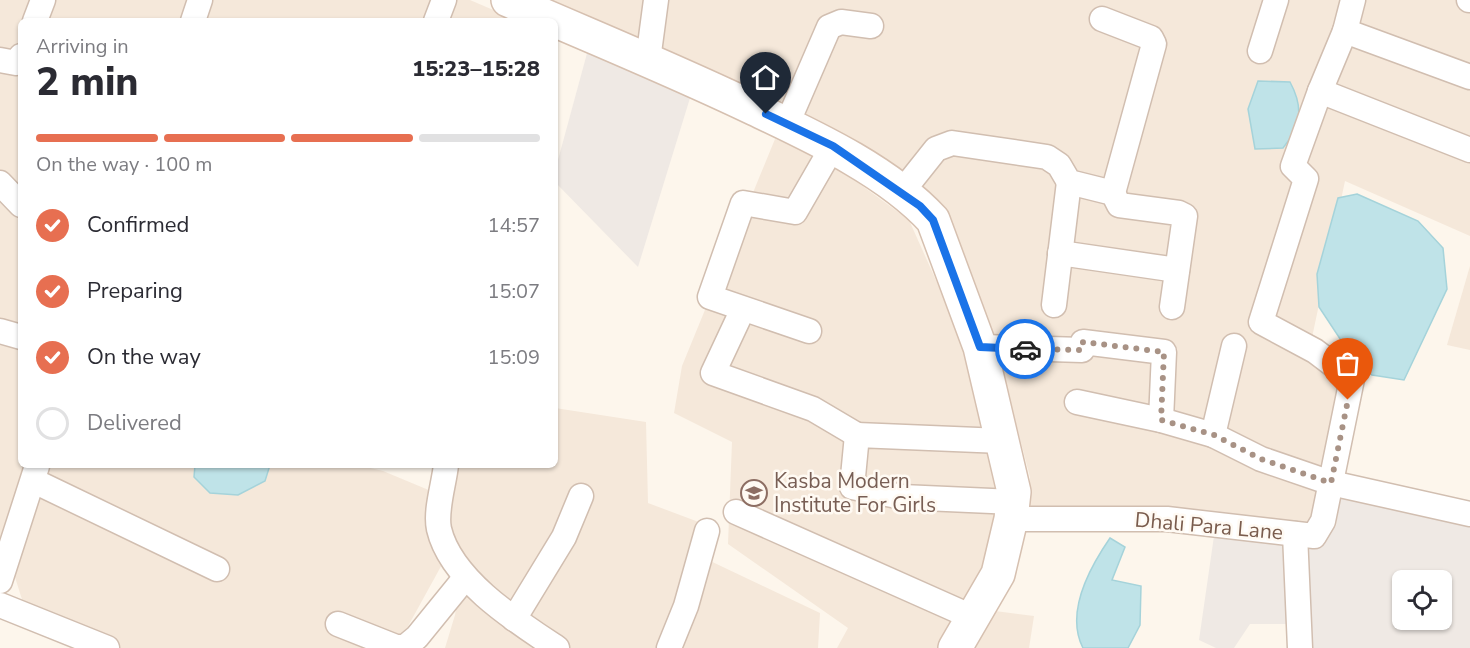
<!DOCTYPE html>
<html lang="en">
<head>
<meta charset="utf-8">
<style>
  :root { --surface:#fff; --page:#f2f2f3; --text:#2b2b33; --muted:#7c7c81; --line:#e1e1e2; --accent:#e76f51 }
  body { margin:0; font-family:"Nunito Sans",sans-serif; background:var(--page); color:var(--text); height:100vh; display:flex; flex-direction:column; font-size:22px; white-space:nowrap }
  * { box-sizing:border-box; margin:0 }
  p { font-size:20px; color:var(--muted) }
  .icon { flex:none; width:33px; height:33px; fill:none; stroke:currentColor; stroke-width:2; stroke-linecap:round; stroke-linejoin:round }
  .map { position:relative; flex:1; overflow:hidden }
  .side { position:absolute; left:18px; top:18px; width:540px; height:450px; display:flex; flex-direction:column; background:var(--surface); border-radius:9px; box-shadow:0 2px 4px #0004 }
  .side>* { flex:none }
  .buttons { position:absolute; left:1392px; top:570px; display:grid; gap:12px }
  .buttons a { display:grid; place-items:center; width:60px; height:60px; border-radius:9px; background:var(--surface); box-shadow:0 2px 4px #0004; font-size:30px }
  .pin { position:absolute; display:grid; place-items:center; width:51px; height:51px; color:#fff; margin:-62px -26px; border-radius:50% 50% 50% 0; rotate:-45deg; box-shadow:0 0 6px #0007 }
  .pin .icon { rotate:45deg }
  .courier { position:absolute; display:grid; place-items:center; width:60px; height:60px; margin:-30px; border:4px solid #1a73e8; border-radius:50%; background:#fff; color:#222; box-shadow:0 2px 8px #0007 }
  .summary em { font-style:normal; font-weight:800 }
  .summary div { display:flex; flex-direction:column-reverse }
  .summary { display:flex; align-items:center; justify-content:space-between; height:102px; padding:0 18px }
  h1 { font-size:39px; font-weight:800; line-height:45px }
  .bar { display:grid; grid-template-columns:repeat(4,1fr); gap:9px 6px; align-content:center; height:72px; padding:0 18px }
  .bar i { height:8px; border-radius:4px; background:var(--line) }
  .bar .active { background:var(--accent) }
  .bar p { grid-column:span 4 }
  ol { padding:0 18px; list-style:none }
  li { display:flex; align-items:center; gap:18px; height:66px }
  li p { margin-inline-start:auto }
  li .icon { padding:6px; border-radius:50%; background:var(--accent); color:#fff; stroke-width:4 }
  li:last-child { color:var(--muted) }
  li i { width:33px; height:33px; border:3px solid var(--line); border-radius:50% }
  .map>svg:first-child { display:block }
  .residential { fill:#f5e8da }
  .industrial { fill:#efe9e4; fill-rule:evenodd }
  .water { fill:#bfe3e8; stroke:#a5d3da; stroke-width:1.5 }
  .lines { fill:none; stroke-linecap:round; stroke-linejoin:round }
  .street-casing { stroke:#d1beb0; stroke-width:27 }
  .secondary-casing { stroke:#d6c0b0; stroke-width:36 }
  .street { stroke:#fff; stroke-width:24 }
  .secondary { stroke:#fff; stroke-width:33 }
  .done { stroke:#a89285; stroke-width:6; stroke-dasharray:0 10.8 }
  .route { stroke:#1a73e8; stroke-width:8 }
  .labels { text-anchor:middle; stroke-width:5; stroke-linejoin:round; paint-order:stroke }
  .education-label { font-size:21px; fill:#785e54; stroke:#fffaf3; text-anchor:start }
  .street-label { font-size:21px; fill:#7a5c4d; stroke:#fffaf3 }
</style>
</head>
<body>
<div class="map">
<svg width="1470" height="648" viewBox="0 0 1470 648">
  <rect width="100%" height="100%" fill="#fdf6ec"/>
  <g class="residential">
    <path d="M0 0H470L505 15 502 21H21V465H358L383 471 443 496 446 465H555V408L646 422 648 503 704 524V558L820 613 818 648H445L455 615 464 564 450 550 396 648H87L25 609 3 539 0 548Z"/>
    <path d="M523 0H1470V236L1345 181 1310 347 1353 384 1315 538 1029 520 1030 477 994 340 936 209Z"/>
    <path d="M775 139 820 155 909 220 964 343 1008 487 989 581 944 648H837L848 628 728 544 732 442 674 413 682 366Z"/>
    <path d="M1470 266V350L1447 345Z"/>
    <path d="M980 609 1034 616 1029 648H953Z"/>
  </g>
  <g class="industrial">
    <path d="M589 46 694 85 638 267 555 182V171Z"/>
    <path d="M1340 497 1470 525V648H1309L1308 624H1250L1234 648H1216L1199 640 1214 536 1320 546 1336 526ZM1402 580H1442V620H1402Z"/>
  </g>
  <g class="water">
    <path d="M1258 81 1290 82C1304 108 1301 126 1283 148L1255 149 1248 109Z"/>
    <path d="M1357 194 1418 221 1443 248 1447 289 1404 380 1372 375 1356 363 1319 307 1317 274 1338 198Z"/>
    <path d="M195 465H270L265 481 238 495 210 493 194 477Z"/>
    <path d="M1110 538 1125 547 1112 580 1141 586 1140 625 1128 648H1083C1065 613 1090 567 1110 538Z"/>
  </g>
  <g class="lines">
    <defs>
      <g id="street">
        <path d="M1353 0 1345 31 1320 91 1470 150"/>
        <path d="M1469 0H1470"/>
        <path d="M1102 19 1151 38 1154 44 1113 193"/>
        <path d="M35 21 43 0"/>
        <path d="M193 21 200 0"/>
        <path d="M436 21 444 0"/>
        <path d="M1345 31 1470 77"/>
        <path d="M1260 51 1276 0"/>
        <path d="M0 60 16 63 21 56"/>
        <path d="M648 60 656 0"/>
        <path d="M787 124 829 27 841 22 871 26"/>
        <path d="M0 183 21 205"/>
        <path d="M901 193 936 149 952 143 1047 157 1059 165 1069 182 1113 193 1119 205 1179 213 1185 216 1172 307"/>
        <path d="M1060 253 1177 270"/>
        <path d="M1054 305 1069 182"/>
        <path d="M743 309 713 373 813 409 857 435"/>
        <path d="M0 331 21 337"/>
        <path d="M809 331 710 297 743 203 795 212 833 146"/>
        <path d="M980 347 1082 350 1083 342 1164 352 1161 420"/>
        <path d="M1077 402 1161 420 1213 435 1261 459 1331 483 1470 514"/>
        <path d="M1213 435 1234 346"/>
        <path d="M1002 441 857 435 852 487 902 497 1014 502"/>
        <path d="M446 465C444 484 435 511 439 529 451 580 516 621 557 648"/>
        <path d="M34 481 217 569"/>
        <path d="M736 512 972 617"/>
        <path d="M1011 519H1167L1314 536 1323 521 1352 379 1315 351 1261 322 1306 179 1293 166 1320 91"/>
        <path d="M1295 534 1300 648"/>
        <path d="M0 581 37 466"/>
        <path d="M0 605 107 648"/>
        <path d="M514 619 564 537 581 496"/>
        <path d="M338 624 396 647H405L417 637 465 578"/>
        <path d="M669 648 686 606 707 531"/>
      </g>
      <path id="secondary" d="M508 0C590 36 674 70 755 109 814 137 888 171 933 220L980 347 1014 492 1011 519 998 574 955 648"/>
    </defs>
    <use href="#street" class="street-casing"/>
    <use href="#secondary" class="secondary-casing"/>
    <use href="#street" class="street"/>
    <use href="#secondary" class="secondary"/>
  </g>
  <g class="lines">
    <path class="done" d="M1025 349 1082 350 1083 342 1164 352 1161 420 1214 435 1261 459 1331 483 1348 400"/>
    <path class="route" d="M766 114 833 146 920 206 933 220 980 347 1025 349"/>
  </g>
  <defs>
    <symbol id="school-ring" viewBox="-11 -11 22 22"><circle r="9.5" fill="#fffaf3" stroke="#8d6e63" stroke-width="1.5"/><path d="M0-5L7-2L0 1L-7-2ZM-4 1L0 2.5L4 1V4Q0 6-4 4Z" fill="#8d6e63"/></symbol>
  </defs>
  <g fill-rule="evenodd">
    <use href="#school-ring" x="739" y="478" width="30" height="30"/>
  </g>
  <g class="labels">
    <g class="education-label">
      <text x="774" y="488">Kasba Modern<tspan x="774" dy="24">Institute For Girls</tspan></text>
    </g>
    <g class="street-label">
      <text transform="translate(1209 526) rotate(5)" y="7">Dhali Para Lane</text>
    </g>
  </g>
</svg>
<div class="buttons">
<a><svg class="icon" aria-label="locate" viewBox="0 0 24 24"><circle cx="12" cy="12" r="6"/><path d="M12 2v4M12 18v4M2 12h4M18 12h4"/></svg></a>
</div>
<div class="pin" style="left:1348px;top:400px;background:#ea580c"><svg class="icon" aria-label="bag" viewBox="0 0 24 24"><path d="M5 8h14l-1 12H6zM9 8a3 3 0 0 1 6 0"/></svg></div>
<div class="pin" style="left:766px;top:114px;background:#1f2937"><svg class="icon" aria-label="home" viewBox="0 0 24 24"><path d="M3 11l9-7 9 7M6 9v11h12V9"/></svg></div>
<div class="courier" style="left:1025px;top:349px"><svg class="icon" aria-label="car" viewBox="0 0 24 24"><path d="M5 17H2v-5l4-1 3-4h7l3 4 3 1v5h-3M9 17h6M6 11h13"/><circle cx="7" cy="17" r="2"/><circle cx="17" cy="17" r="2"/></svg></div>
<section class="side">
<div class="summary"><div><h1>2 min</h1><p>Arriving in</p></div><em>15:23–15:28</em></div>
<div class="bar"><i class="active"></i><i class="active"></i><i class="active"></i><i></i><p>On the way · 100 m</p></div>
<ol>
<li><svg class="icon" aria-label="check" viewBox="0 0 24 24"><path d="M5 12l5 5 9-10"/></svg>Confirmed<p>14:57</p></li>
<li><svg class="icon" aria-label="check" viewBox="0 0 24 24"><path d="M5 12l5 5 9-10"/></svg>Preparing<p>15:07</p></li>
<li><svg class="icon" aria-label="check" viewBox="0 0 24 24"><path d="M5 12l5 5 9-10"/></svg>On the way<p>15:09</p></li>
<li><i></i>Delivered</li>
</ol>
</section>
</div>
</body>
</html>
